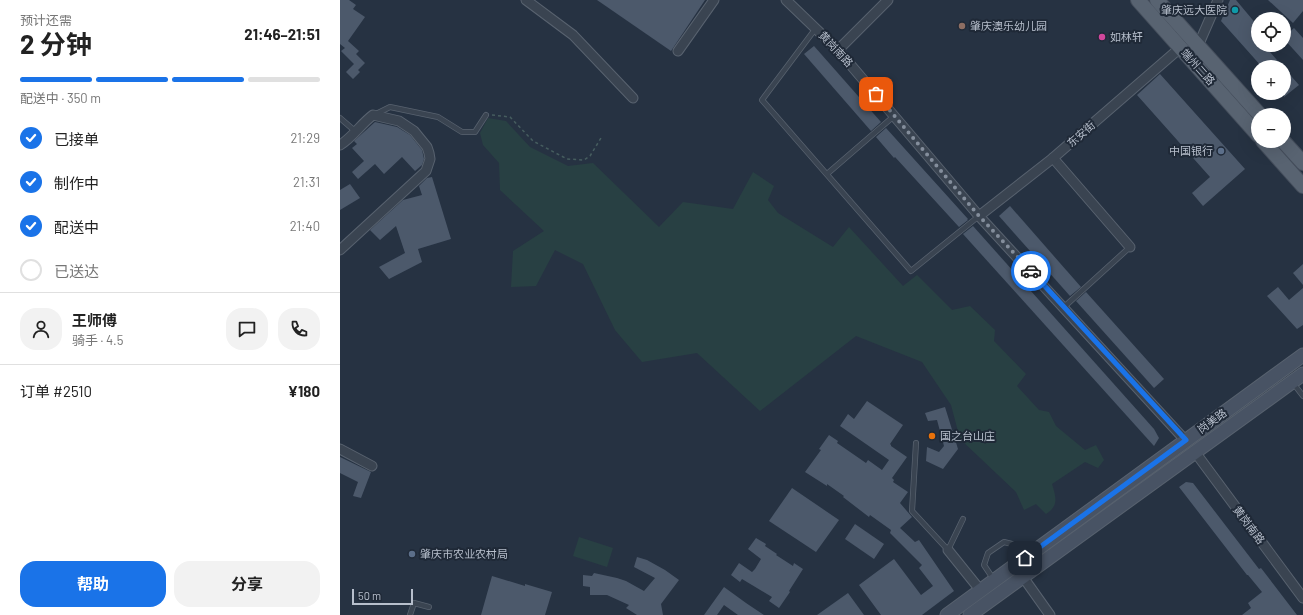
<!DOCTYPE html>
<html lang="zh">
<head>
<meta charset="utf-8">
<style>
  :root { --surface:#fff; --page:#f2f2f2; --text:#222; --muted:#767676; --line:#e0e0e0; --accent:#1a73e8 }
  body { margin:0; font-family:Barlow,"Noto Sans SC",sans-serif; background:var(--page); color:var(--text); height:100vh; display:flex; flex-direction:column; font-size:15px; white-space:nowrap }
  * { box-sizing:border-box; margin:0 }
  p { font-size:13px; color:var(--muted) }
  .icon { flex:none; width:22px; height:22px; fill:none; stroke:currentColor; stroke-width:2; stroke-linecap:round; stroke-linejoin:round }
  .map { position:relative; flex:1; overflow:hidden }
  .sheet { display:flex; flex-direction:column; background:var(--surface); width:340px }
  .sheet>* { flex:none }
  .buttons { position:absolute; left:911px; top:12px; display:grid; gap:8px }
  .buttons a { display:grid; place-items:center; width:40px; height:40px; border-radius:50%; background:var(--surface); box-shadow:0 4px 16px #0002; font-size:20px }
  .scale { position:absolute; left:12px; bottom:10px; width:61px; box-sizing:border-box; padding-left:4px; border:2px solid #b7bfcc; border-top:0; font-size:11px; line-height:14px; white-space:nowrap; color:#b7bfcc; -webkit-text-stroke:3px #1f2937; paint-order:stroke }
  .pin { position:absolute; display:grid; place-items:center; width:34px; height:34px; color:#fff; margin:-17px; border-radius:8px; box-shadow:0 2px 6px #0006 }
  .courier { position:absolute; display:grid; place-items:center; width:40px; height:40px; margin:-20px; border:3px solid #1a73e8; border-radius:50%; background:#fff; color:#222; box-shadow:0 1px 5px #0007 }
  .head em { font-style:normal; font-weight:700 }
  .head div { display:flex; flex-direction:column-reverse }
  .head { display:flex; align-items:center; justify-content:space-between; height:68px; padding:0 20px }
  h1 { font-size:26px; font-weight:700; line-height:30px }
  .bar { display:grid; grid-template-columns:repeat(4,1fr); gap:6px 4px; align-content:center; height:48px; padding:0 20px }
  .bar i { height:5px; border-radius:3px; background:var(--line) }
  .bar .current { background:var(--accent) }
  .bar p { grid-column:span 4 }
  .line { display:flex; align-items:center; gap:10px; padding:0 20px; border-top:1px solid var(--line) }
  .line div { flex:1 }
  .round { display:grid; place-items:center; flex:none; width:42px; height:42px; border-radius:16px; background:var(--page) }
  ol { padding:0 20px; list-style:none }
  li { display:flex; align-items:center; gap:12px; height:44px }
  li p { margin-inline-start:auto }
  li .icon { padding:4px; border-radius:50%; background:var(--accent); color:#fff; stroke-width:4 }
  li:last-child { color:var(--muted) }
  li i { width:22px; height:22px; border:2px solid var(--line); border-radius:50% }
  .cta { display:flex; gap:8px; margin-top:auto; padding:8px 20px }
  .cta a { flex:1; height:46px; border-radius:16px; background:var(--accent); color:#fff; font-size:16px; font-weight:700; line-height:46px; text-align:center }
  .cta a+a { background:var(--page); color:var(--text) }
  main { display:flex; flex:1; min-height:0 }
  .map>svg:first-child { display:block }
  .green { fill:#284043 }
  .building { fill:#4c596b }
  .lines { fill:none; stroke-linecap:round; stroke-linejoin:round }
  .lane-casing { stroke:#58626f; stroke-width:6 }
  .street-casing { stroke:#58626f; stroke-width:11 }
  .secondary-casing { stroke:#58626f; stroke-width:15 }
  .primary-casing { stroke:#444d5b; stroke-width:16 }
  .path { stroke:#465d5f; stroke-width:1.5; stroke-dasharray:3 3; stroke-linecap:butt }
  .lane { stroke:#3a4451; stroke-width:4.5 }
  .street { stroke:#3a4451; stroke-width:9 }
  .secondary { stroke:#485364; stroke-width:13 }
  .primary { stroke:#586371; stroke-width:14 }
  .done { stroke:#848e9c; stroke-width:4; stroke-dasharray:0 7.2 }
  .route { stroke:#1a73e8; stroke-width:5 }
  .culture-dot { fill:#0f9aa8; stroke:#1f2937; stroke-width:1.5 }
  .education-dot { fill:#8d6e63; stroke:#1f2937; stroke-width:1.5 }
  .hotel-dot { fill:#d1479c; stroke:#1f2937; stroke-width:1.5 }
  .service-dot { fill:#5c6f8a; stroke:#1f2937; stroke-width:1.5 }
  .food-dot { fill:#e8710a; stroke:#1f2937; stroke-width:1.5 }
  .labels { text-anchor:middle; stroke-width:4; stroke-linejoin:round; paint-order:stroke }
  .poi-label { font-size:11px; fill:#b7bfcc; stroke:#1f2937; text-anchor:start }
  .street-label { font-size:11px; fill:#b7bfcc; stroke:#1f2937 }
</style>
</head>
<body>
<main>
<section class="sheet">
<div class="head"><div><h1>2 分钟</h1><p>预计还需</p></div><em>21:46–21:51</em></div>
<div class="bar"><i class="current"></i><i class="current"></i><i class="current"></i><i></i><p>配送中 · 350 m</p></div>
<ol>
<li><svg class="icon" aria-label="check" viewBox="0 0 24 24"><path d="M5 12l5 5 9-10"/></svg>已接单<p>21:29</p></li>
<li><svg class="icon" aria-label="check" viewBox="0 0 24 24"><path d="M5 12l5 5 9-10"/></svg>制作中<p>21:31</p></li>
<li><svg class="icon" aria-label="check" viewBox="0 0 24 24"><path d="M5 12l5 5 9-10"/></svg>配送中<p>21:40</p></li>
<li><i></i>已送达</li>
</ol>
<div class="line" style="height:72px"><a class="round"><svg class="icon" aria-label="person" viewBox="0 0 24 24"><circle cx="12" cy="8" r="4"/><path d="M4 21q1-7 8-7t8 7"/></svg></a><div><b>王师傅</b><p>骑手 · 4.5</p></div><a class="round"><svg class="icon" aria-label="chat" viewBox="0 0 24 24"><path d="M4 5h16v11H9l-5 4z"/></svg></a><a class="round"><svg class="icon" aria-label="phone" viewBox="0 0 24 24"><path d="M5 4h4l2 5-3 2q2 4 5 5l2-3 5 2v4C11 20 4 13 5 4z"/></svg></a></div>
<div class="line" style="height:52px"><div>订单 #2510</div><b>¥180</b></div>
<div class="cta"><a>帮助</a><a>分享</a></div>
</section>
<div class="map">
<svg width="963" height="615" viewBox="0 0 963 615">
  <rect width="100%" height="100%" fill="#263242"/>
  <g class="green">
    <path d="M148 118 166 121 190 147 228 166 253 163 319 227 343 202 393 209 413 172 434 186 428 200 438 213 493 247 509 227 563 286 577 275 612 310 630 306 655 330 654 341 686 374 677 386 699 410 709 412 716 426 745 450 756 445 764 460 758 468 745 462 712 484C716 497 719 506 706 514L696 504 684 510 676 492 620 439 611 405 582 362 516 336 420 411 357 353 302 362 275 330 243 264 215 250 196 286 171 287 173 251 204 231 160 190 159 163 143 145 140 133Z"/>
    <path d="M239 537 273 548 267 567 233 556Z"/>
  </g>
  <g class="building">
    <path d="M0 0H9L16 5 13 9 25 17 8 41 19 51 16 54 25 63 18 70 20 72 13 79 6 72 14 64 1 51 5 48 0 44Z"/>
    <path d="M257 0H365L331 51Z"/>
    <path d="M890 0H896L917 25 911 30 918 38V45H924L943 67H922L881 21Z"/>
    <path d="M928 0H963V11L953 23Z"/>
    <path d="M954 28 963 38V60L944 39V37Z"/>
    <path d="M474 46 541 122 531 131 464 54Z"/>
    <path d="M944 68 959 85 944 97Z"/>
    <path d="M820 74 905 169 863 206 852 193 870 177 797 95Z"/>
    <path d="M35 122 57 127 70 135 82 150 84 159 82 165 75 171 62 157 44 174 35 164 18 179 12 172 24 161 12 148 17 144 14 141Z"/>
    <path d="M546 128 628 219 627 220H628L619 227 555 157 554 158 536 137Z"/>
    <path d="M92 177 111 239 78 249 82 262 49 279 39 267 65 253 56 226 40 240 30 230 63 200 82 195 79 186 87 178Z"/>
    <path d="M10 184 20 198 0 210V190Z"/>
    <path d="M670 206 741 287 730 296 659 216Z"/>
    <path d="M633 226 814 429 819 438 814 446 623 234Z"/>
    <path d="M963 264V285L953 273Z"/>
    <path d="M938 287 949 300 963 288V325L957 329 927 296Z"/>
    <path d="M746 292 824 379 814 388 736 301Z"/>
    <path d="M527 401 563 425 550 444 551 445V446L567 457 552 478 554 480 553 482 568 492 560 503 572 517 560 528 575 542 579 540 614 591 582 615H541L519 585 554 559 581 595 593 586 579 568 582 565 550 533 551 530 530 515 529 517 503 497 504 496 487 484V486L465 472 481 450 479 449 489 435 498 441 497 443 513 454 526 463 528 460 542 470 549 460 500 426 508 414 514 419Z"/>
    <path d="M605 407 618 449 603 469 586 461 587 447 599 452 604 446 597 420 588 421 585 413Z"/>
    <path d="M0 457 31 472 21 498 13 496 18 482 0 473Z"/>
    <path d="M846 482 853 483 919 569 921 568 957 615H902L911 608 908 603 922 592 908 575H907L839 487Z"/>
    <path d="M452 488 499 520 476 552 429 521Z"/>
    <path d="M515 524 544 544 534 559 505 539Z"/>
    <path d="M416 538 426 544 425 546 437 554 436 555 453 566 454 563 463 569 449 591 450 592 439 608 429 601 432 597 402 579 400 582 391 575 399 563 412 572 415 569 421 559 408 549Z"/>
    <path d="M297 557 307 560 325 570 339 580 321 604 323 615H297L286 608 289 605 267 595H250V587L243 586V575L252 576 254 573 277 578 286 581 304 591 315 578 294 567Z"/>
    <path d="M152 576 185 586V584L212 592 205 615H141Z"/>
    <path d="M384 587 406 603 424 615H398L384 605 377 615H364Z"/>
    <path d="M508 593 524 615H477Z"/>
  </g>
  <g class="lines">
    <defs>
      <g id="lane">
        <path d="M476 28 422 100 571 271 639 216"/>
        <path d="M36 114 50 107 98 117 122 132H135L146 115"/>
        <path d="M0 118 15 131"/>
        <path d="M487 174 554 116"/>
        <path d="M724 307 790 247"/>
        <path d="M953 383 963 396"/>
        <path d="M576 443 572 511 608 550 623 519"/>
        <path d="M654 580 644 565 648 553 664 542 672 544 684 557"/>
        <path d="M70 615 74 603 89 607"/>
      </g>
      <g id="street">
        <path d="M186 0 233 35 293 98"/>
        <path d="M446 0 498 50 639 216 846 441"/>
        <path d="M858 46 878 0"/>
        <path d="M498 50 548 0"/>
        <path d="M338 51 374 0"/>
        <path d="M0 145C12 138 21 124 33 115L59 121 74 131 87 147 89 153 90 159 86 171 0 250"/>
        <path d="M713 158 790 247"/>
        <path d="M639 216 713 158 840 48"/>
        <path d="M0 449 32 466"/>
        <path d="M855 452 963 598"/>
        <path d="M608 550 641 591"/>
        <path d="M683 577 710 615"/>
      </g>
      <g id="secondary">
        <path d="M607 615 963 355"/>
        <path d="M630 615 963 374"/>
      </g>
      <g id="primary">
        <path d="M798 0 918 135"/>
        <path d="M817 0 920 115"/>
        <path d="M923 141 963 186"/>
        <path d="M943 141 963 163"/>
      </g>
    </defs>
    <use href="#lane" class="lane-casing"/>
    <use href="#street" class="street-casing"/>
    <use href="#secondary" class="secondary-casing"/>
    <use href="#primary" class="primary-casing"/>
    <path class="path" d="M152 115 170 117 193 141 227 159 244 160 250 156 261 138"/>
    <use href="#lane" class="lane"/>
    <use href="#street" class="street"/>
    <use href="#secondary" class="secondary"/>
    <use href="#primary" class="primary"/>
  </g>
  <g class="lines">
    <path class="done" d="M536 94 639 216 691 271"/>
    <path class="route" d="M685 558 846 440 691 271"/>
  </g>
  <circle class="culture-dot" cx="895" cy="10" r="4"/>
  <circle class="education-dot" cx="622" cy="26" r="4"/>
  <circle class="hotel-dot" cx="762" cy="37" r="4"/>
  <g class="service-dot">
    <circle cx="881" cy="151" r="4"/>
    <circle cx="72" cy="554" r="4"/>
  </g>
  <circle class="food-dot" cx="592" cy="436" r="4"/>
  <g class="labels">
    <g class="poi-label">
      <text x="887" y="14" text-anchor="end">肇庆远大医院</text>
      <text x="630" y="30">肇庆澳乐幼儿园</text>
      <text x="770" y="41">如林轩</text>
      <text x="873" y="155" text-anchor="end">中国银行</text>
      <text x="600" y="440">国之台山庄</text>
      <text x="80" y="558">肇庆市农业农村局</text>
    </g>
    <g class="street-label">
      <text transform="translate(496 49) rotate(47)" y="4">黄岗南路</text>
      <text transform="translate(858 67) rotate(48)" y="4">端州二路</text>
      <text transform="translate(741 134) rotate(-41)" y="4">东安街</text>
      <text transform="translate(872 421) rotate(-36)" y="4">岗美路</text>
      <text transform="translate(909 525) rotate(53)" y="4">黄岗南路</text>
    </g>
  </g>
</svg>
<div class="buttons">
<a><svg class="icon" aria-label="locate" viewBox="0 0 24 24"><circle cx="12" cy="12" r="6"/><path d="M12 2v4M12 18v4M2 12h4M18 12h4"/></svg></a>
<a>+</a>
<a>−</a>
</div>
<div class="scale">50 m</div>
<div class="pin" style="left:536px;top:94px;background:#ea580c"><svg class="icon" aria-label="bag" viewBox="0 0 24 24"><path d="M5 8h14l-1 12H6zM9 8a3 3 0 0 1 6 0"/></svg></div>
<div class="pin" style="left:685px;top:558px;background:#1f2937"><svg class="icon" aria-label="home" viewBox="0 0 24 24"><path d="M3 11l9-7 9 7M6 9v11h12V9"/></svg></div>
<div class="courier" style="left:691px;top:271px"><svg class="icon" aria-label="car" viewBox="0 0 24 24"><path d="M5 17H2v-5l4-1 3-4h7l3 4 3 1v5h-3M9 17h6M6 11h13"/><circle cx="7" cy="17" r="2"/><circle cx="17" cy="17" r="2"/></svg></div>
</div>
</main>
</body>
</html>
